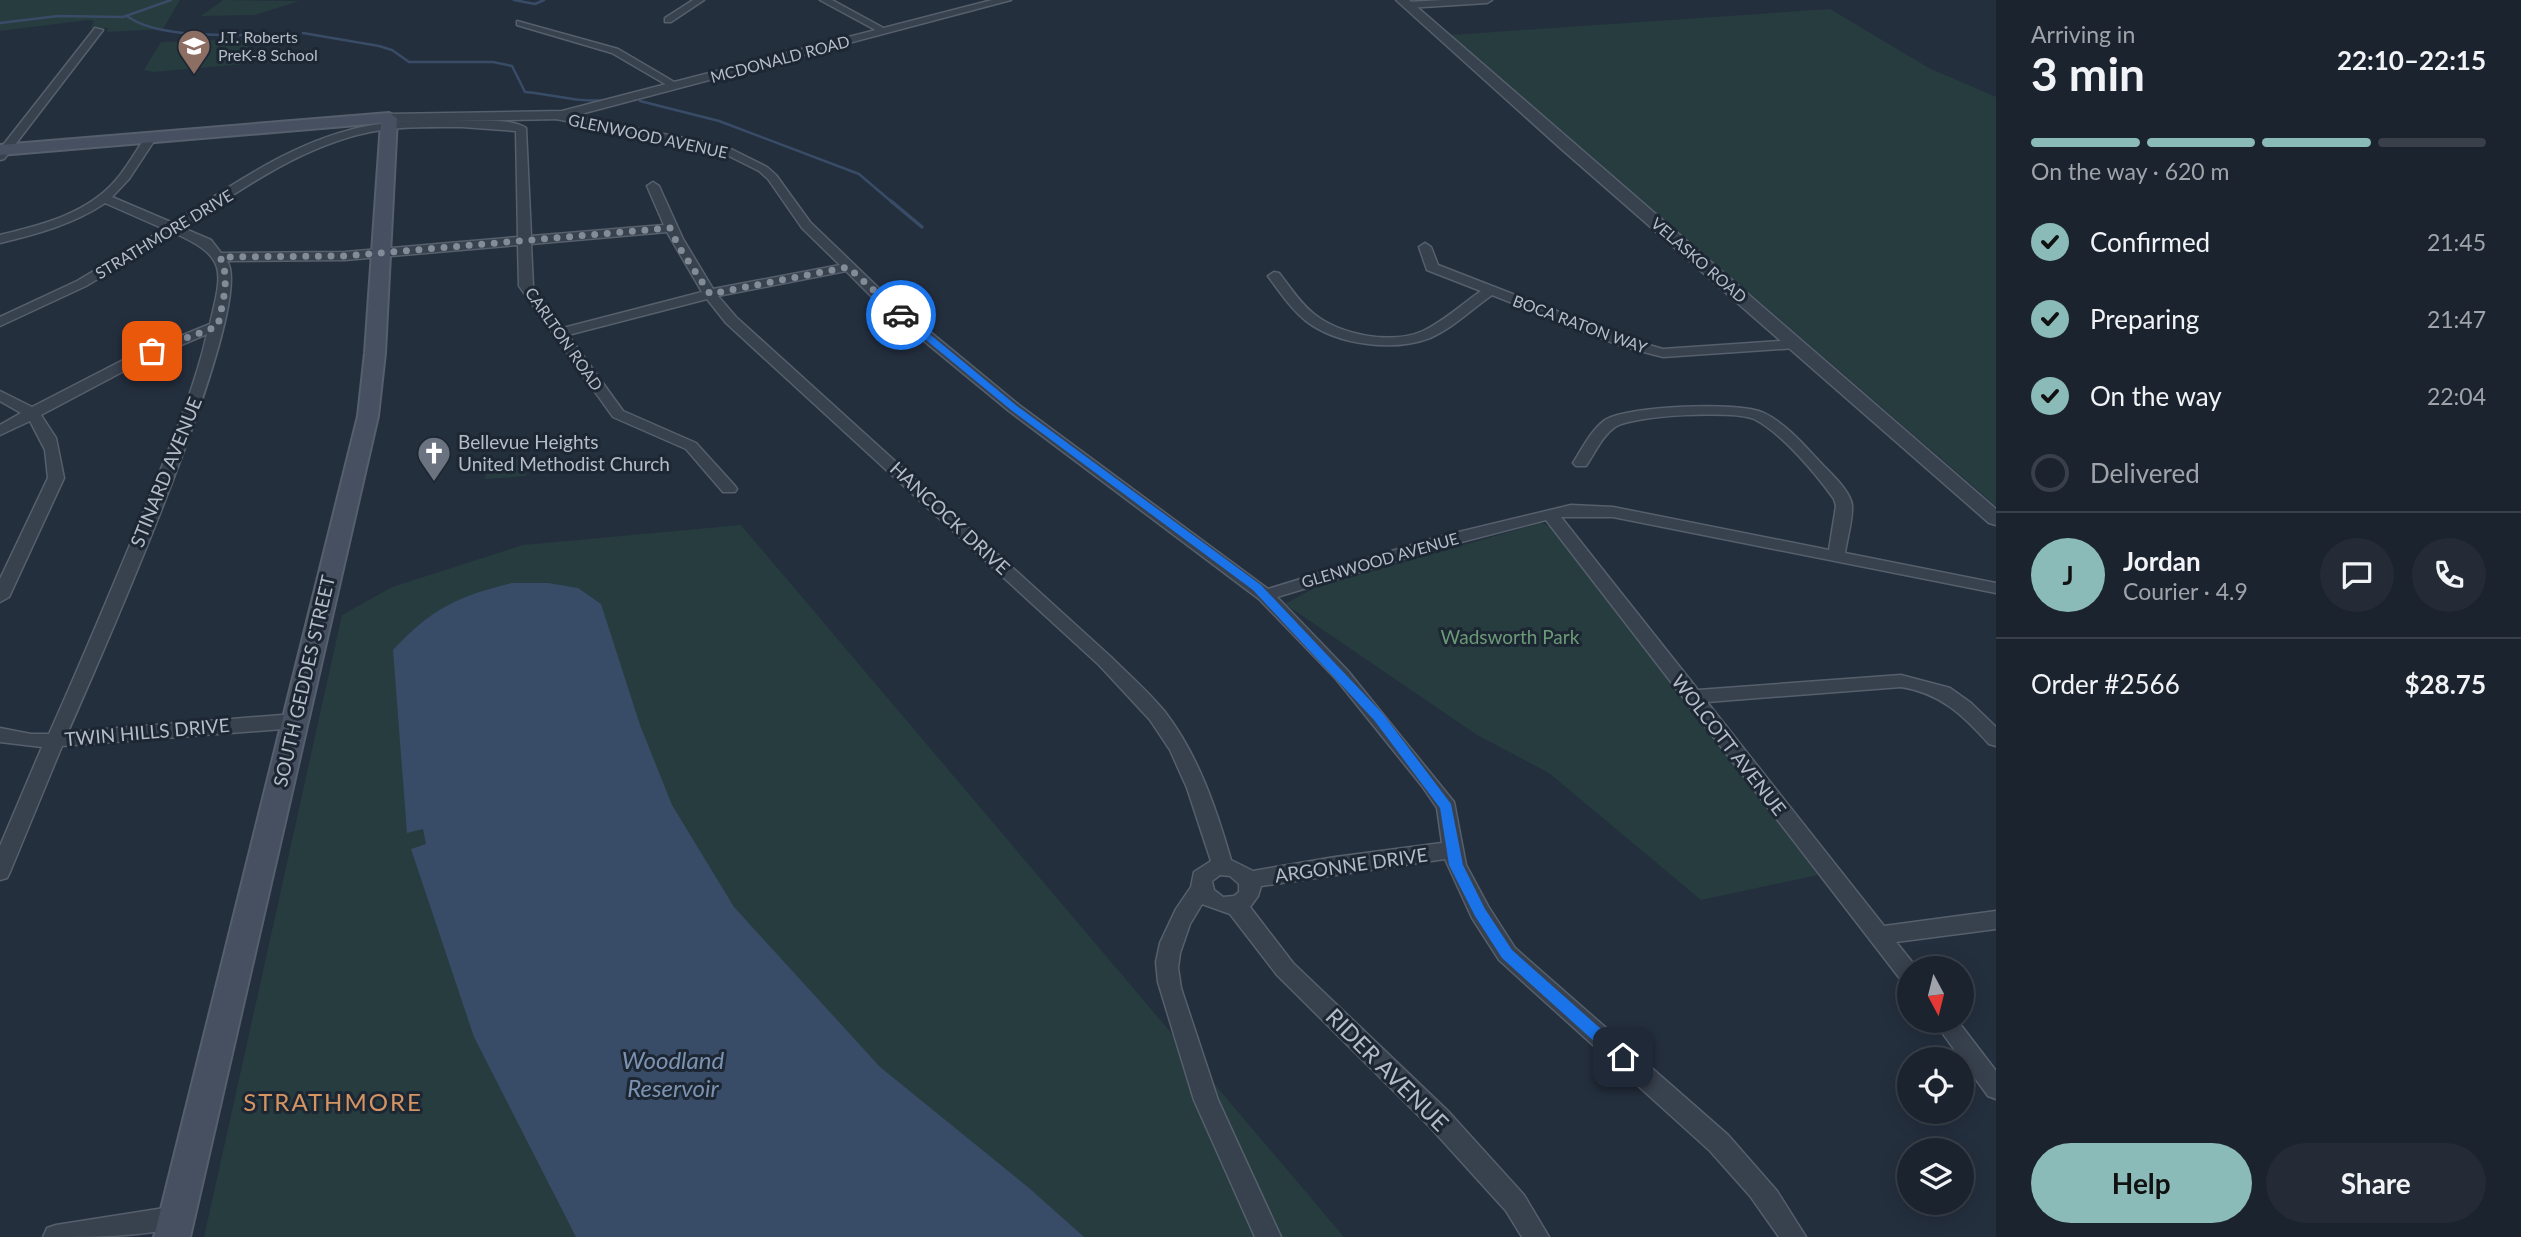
<!DOCTYPE html>
<html lang="en">
<head>
<meta charset="utf-8">
<style>
  :root { --surface:#1b232e; --page:#242b36; --text:#f1f3f6; --muted:#a0a4aa; --line:#39404a; --accent:#8bbbb9 }
  body { margin:0; font-family:Lato,sans-serif; background:var(--page); color:var(--text); height:100vh; display:flex; flex-direction:column; font-size:26px; white-space:nowrap }
  * { box-sizing:border-box; margin:0 }
  p { font-size:23px; color:var(--muted) }
  .icon { flex:none; width:38px; height:38px; fill:none; stroke:currentColor; stroke-width:2; stroke-linecap:round; stroke-linejoin:round }
  .map { position:relative; flex:1; overflow:hidden }
  .side { display:flex; flex-direction:column; background:var(--surface); width:525px }
  .side>* { flex:none }
  .needle { width:46px; rotate:173deg }
  .fabs { position:absolute; left:1897px; top:956px; display:grid; gap:14px }
  .fabs a { display:grid; place-items:center; width:77px; height:77px; border-radius:50%; background:var(--surface); box-shadow:0 4px 18px #0003,0 0 0 2px var(--line); font-size:35px }
  .pin { position:absolute; display:grid; place-items:center; width:60px; height:60px; color:#fff; margin:-30px; border-radius:14px; box-shadow:0 4px 10px #0006 }
  .courier { position:absolute; display:grid; place-items:center; width:70px; height:70px; margin:-35px; border:5px solid #1a73e8; border-radius:50%; background:#fff; color:#222; box-shadow:0 2px 9px #0007 }
  .headline em { font-style:normal; font-weight:700 }
  .headline div { display:flex; flex-direction:column-reverse }
  .headline { display:flex; align-items:center; justify-content:space-between; height:119px; padding:0 35px }
  h1 { font-size:46px; font-weight:700; line-height:52px }
  .bar { display:grid; grid-template-columns:repeat(4,1fr); gap:10px 7px; align-content:center; height:84px; padding:0 35px }
  .bar i { height:9px; border-radius:5px; background:var(--line) }
  .bar .active { background:var(--accent) }
  .bar p { grid-column:span 4 }
  .line { display:flex; align-items:center; gap:18px; padding:0 35px; border-top:2px solid var(--line) }
  .line div { flex:1 }
  .round { display:grid; place-items:center; flex:none; width:74px; height:74px; border-radius:37px; background:var(--page) }
  ol { padding:0 35px; list-style:none }
  li { display:flex; align-items:center; gap:21px; height:77px }
  li p { margin-inline-start:auto }
  li .icon { padding:7px; border-radius:50%; background:var(--accent); color:#111; stroke-width:4 }
  li:last-child { color:var(--muted) }
  li i { width:38px; height:38px; border:4px solid var(--line); border-radius:50% }
  .primary-button { display:flex; gap:14px; margin-top:auto; padding:14px 35px }
  .primary-button a { flex:1; height:80px; border-radius:42px; background:var(--accent); color:#111; font-size:28px; font-weight:700; line-height:80px; text-align:center }
  .primary-button a+a { background:var(--page); color:var(--text) }
  main { display:flex; flex:1; min-height:0 }
  .map>svg:first-child { display:block }
  .green { fill:#263c3f }
  .water { fill:#394c67 }
  .lines { fill:none; stroke-linecap:round; stroke-linejoin:round }
  .stream-far1 { stroke:#394c67; stroke-width:2.5 }
  .stream { stroke:#394c67; stroke-width:3.5 }
  .minor-casing { stroke:#565f6c; stroke-width:3 }
  .tertiary-casing { stroke:#565f6c; stroke-width:3 }
  .secondary-casing { stroke:#565f6c; stroke-width:4 }
  .minor { fill:#38414e; fill-rule:evenodd }
  .tertiary { fill:#38414e; fill-rule:evenodd }
  .secondary { fill:#465061; fill-rule:evenodd }
  .route { fill:#1a73e8 }
  .done { stroke:#828b98; stroke-width:7; stroke-dasharray:0 12.6 }
  .labels { text-anchor:middle; stroke-width:6; stroke-linejoin:round; paint-order:stroke }
  .far-poi-label { font-size:16px; fill:#b4bcc9; stroke:#1d2633; text-anchor:start }
  .far-street-label { font-size:16px; fill:#b4bcc9; stroke:#1d2633 }
  .poi-label { font-size:19px; fill:#b4bcc9; stroke:#1d2633; text-anchor:start }
  .street-label { font-size:19px; fill:#b4bcc9; stroke:#1d2633 }
  .park-label { font-size:19px; fill:#6b9a76; stroke:#1d2633 }
  .near-street-label { font-size:23px; fill:#b4bcc9; stroke:#1d2633 }
  .near-water-label { font-size:24px; font-style:italic; fill:#7c92b1; stroke:#1d2633 }
  .near-neighbourhood-label { font-size:24px; letter-spacing:2px; fill:#d59563; stroke:#1d2633 }
</style>
</head>
<body>
<main>
<div class="map">
<svg width="1996" height="1237" viewBox="0 0 1996 1237">
  <rect width="100%" height="100%" fill="#242f3e"/>
  <g class="green">
    <path d="M0 0H180L163 29 107 32 108 28H91L94 21 88 20 0 31Z"/>
    <path d="M223 0 299 1 255 15 201 16Z"/>
    <path d="M1830 9 1929 68 1996 97V506L1451 35Z"/>
    <path d="M249 39 244 64 153 72 144 70 161 42Z"/>
    <path d="M528 458 526 476 485 479 487 462Z"/>
    <path d="M1541 523 1551 527 1818 875 1701 900 1549 773 1477 735 1285 604 1316 587Z"/>
    <path d="M741 525 1344 1237H204L342 615 392 587 523 545Z"/>
  </g>
  <path class="water" d="M512 583H548L578 588 601 604 640 725 672 805 734 907 880 1067 1029 1188 1084 1237H576L474 1037 411 849 426 844 423 829 407 833 393 650C431 609 458 596 512 583Z"/>
  <g class="lines">
    <g class="stream-far1">
      <path d="M514 0 535 4 544 0"/>
      <path d="M127 16C159 40 235 34 276 35"/>
      <path d="M0 23 58 16 123 17 171 0"/>
      <path d="M303 33 379 46 392 50 409 62H493L512 66 525 92C553 94 578 103 606 100"/>
      <path d="M640 101 719 121 859 174 893 203"/>
    </g>
    <path class="stream" d="M891 201 922 227"/>
    <defs>
      <g id="minor">
        <path d="M693 0H704L671 22H665V18Z"/>
        <path d="M820 0H832L889 31 881 33Z"/>
        <path d="M1443 0H1492L1487 3 1408 8 1403 5 1408 2Z"/>
        <path d="M517 21 618 49 681 86 672 88 612 53 517 25Z"/>
        <path d="M95 28 103 30 4 159 0 160V149Z"/>
        <path d="M555 113 710 143 733 150 767 167 776 175 810 222 889 298 1019 405 1268 589 1434 538 1571 505 1613 507 1829 550 1836 506 1834 499C1816 474 1782 433 1754 419 1734 410 1632 415 1615 427 1602 436 1595 453 1586 466H1576L1573 463C1582 449 1591 430 1605 420 1627 406 1739 401 1764 413 1785 423 1804 445 1820 462 1830 473 1850 490 1852 505 1853 520 1847 538 1845 553L1996 583V593L1613 517H1561L1698 690 1901 675 1950 688 1971 703 1996 727V746L1989 744C1963 715 1940 693 1901 687L1707 702 1884 926 1996 911V929L1896 942 1917 968H1909V983L1901 980 1546 520 1446 546 1277 597 1348 671 1454 802 1466 865 1488 906 1515 948 1728 1135 1777 1191 1806 1237H1779L1750 1196 1710 1151 1499 960 1472 918 1445 859 1261 886 1258 896 1250 907 1293 963 1447 1110 1524 1195 1549 1237H1522L1506 1211 1429 1126 1277 975 1230 914 1202 904 1190 924 1180 953 1178 968 1181 988 1218 1100 1281 1237H1255L1194 1100 1158 982 1156 962 1160 943 1176 909 1191 887 1194 872 1211 861 1187 788 1170 750 1150 720 1099 665 726 323 707 299 568 335 623 411 696 443 735 486 737 489 735 492H723L686 449 613 417 519 286 518 245 345 260 227 261C258 304 96 668 68 732L295 714 302 716 304 721 302 726 295 728 62 746 10 872 7 878 0 880V846L42 747 0 742V728L31 734H49C82 660 113 586 144 511 167 453 193 395 207 334L139 363 41 415 56 438 64 478 9 597 0 602V579L48 478 45 450 30 421 0 435V425L21 413 0 401V391L32 407 129 357 210 324C222 272 229 257 174 233L86 286 0 326V317L77 281 164 229 105 203C74 224 37 234 0 243V235C41 225 87 214 116 180 127 167 136 151 146 136L156 138 129 179 112 197 173 223C234 184 299 137 373 125 404 120 437 120 469 121 485 121 513 119 526 128L531 236 664 225 647 186 653 182 659 186 683 239 713 289 840 265 802 228 768 179 759 171 725 154 704 148 551 118V114ZM462 127 516 131 518 237 345 252 221 253 211 240 183 228C240 190 301 146 370 132 400 126 431 127 462 127ZM667 232 702 292 563 328 533 286 531 244ZM846 271 879 304 1009 411 1259 599 1336 679 1422 786 1437 808 1442 843 1335 857 1253 871 1231 860C1216 808 1198 755 1165 712 1149 692 1129 675 1111 657L736 317 718 296ZM1220 875 1230 876 1239 884V892L1234 896 1223 897 1214 890 1212 881Z"/>
        <path d="M1425 243 1431 247 1438 265 1631 340 1663 349 1796 340 1803 344 1796 348 1663 357 1621 346 1492 295C1472 309 1453 328 1430 338 1393 352 1337 345 1306 321 1291 309 1279 291 1268 276L1274 272 1279 273C1290 287 1300 303 1314 314 1340 335 1391 345 1423 331 1444 321 1462 304 1481 291L1427 270 1419 247Z"/>
        <path d="M1933 1020H1957L1996 1071V1099L1988 1096Z"/>
        <path d="M177 1206 186 1210 190 1218 186 1226C142 1237 89 1237 43 1237L47 1228 56 1225Z"/>
      </g>
      <g id="tertiary">
        <path d="M992 0H1011L562 119 389 122 383 118 389 114 562 111Z"/>
        <path d="M1396 0H1409L1996 509V525L1989 523 1558 146Z"/>
      </g>
      <path id="secondary" d="M389 113 397 118 385 353 378 416 190 1237H154L358 416 365 353 381 123 0 155V145Z"/>
    </defs>
    <use href="#minor" class="minor-casing"/>
    <use href="#tertiary" class="tertiary-casing"/>
    <use href="#secondary" class="secondary-casing"/>
    <use href="#minor" class="minor"/>
    <use href="#tertiary" class="tertiary"/>
    <use href="#secondary" class="secondary"/>
  </g>
  <path class="route" d="M898 313H904L1017 406 1261 585 1383 714 1451 804 1463 865 1485 909 1512 950 1628 1053 1630 1057 1628 1062H1617L1502 958 1475 916 1449 865 1440 808 1374 720 1253 590 1011 410 898 317Z"/>
  <g class="lines">
    <path class="done" d="M152 351 218 326C222 303 231 279 220 257L345 256 670 228 679 247 710 294 848 267 901 315"/>
  </g>
  <defs>
    <symbol id="school-pin" viewBox="-11 -11 22 30"><path d="M0 17L-7.5 6A9.5 9.5 0 1 1 7.5 6Z" fill="#8d6e63" stroke="#1d2633"/><path d="M0-5L7-2L0 1L-7-2ZM-4 1L0 2.5L4 1V4Q0 6-4 4Z" fill="#fff"/></symbol>
    <symbol id="church-pin" viewBox="-11 -11 22 30"><path d="M0 17L-7.5 6A9.5 9.5 0 1 1 7.5 6Z" fill="#6b7280" stroke="#1d2633"/><path d="M-1.2-6h2.4v3.5h3.3v2.4h-3.3V6h-2.4V-.1h-3.3v-2.4h3.3Z" fill="#fff"/></symbol>
  </defs>
  <g fill-rule="evenodd">
    <use href="#school-pin" x="175" y="27" width="38" height="52"/>
    <use href="#church-pin" x="415" y="434" width="38" height="52"/>
  </g>
  <g class="labels">
    <g class="far-poi-label">
      <text x="218" y="43">J.T. Roberts<tspan x="218" dy="18">PreK-8 School</tspan></text>
    </g>
    <g class="far-street-label">
      <text transform="translate(780 59) rotate(-15)" y="6">MCDONALD ROAD</text>
      <text transform="translate(648 136) rotate(12)" y="6">GLENWOOD AVENUE</text>
      <text transform="translate(164 234) rotate(-31)" y="6">STRATHMORE DRIVE</text>
      <text transform="translate(1699 260) rotate(41)" y="6">VELASKO ROAD</text>
      <text transform="translate(1580 324) rotate(20)" y="6">BOCA RATON WAY</text>
      <text transform="translate(564 339) rotate(55)" y="6">CARLTON ROAD</text>
      <text transform="translate(1380 560) rotate(-16)" y="6">GLENWOOD AVENUE</text>
    </g>
    <g class="poi-label">
      <text x="458" y="449">Bellevue Heights<tspan x="458" dy="22">United Methodist Church</tspan></text>
    </g>
    <g class="street-label">
      <text transform="translate(166 472) rotate(-68)" y="7">STINARD AVENUE</text>
      <text transform="translate(950 518) rotate(43)" y="7">HANCOCK DRIVE</text>
      <text transform="translate(304 681) rotate(-77)" y="7">SOUTH GEDDES STREET</text>
      <text transform="translate(147 732) rotate(-5)" y="7">TWIN HILLS DRIVE</text>
      <text transform="translate(1729 745) rotate(52)" y="7">WOLCOTT AVENUE</text>
      <text transform="translate(1351 865) rotate(-8)" y="7">ARGONNE DRIVE</text>
    </g>
    <g class="park-label">
      <text x="1510" y="644">Wadsworth Park</text>
    </g>
    <g class="near-street-label">
      <text transform="translate(1387 1070) rotate(45)" y="8">RIDER AVENUE</text>
    </g>
    <g class="near-water-label">
      <text x="673" y="1069">Woodland<tspan x="673" dy="28">Reservoir</tspan></text>
    </g>
    <g class="near-neighbourhood-label">
      <text x="333" y="1111">STRATHMORE</text>
    </g>
  </g>
</svg>
<div class="fabs">
<a><svg class="needle" viewBox="-14 -14 28 28"><path d="M0-13l5 13h-10z" fill="#e53935"/><path d="M0 13l5-13h-10z" fill="#a0a4aa"/></svg></a>
<a><svg class="icon" aria-label="locate" viewBox="0 0 24 24"><circle cx="12" cy="12" r="6"/><path d="M12 2v4M12 18v4M2 12h4M18 12h4"/></svg></a>
<a><svg class="icon" aria-label="layers" viewBox="0 0 24 24"><path d="M12 4l9 5-9 5-9-5zM3 14l9 5 9-5"/></svg></a>
</div>
<div class="pin" style="left:152px;top:351px;background:#ea580c"><svg class="icon" aria-label="bag" viewBox="0 0 24 24"><path d="M5 8h14l-1 12H6zM9 8a3 3 0 0 1 6 0"/></svg></div>
<div class="pin" style="left:1623px;top:1057px;background:#1f2937"><svg class="icon" aria-label="home" viewBox="0 0 24 24"><path d="M3 11l9-7 9 7M6 9v11h12V9"/></svg></div>
<div class="courier" style="left:901px;top:315px"><svg class="icon" aria-label="car" viewBox="0 0 24 24"><path d="M5 17H2v-5l4-1 3-4h7l3 4 3 1v5h-3M9 17h6M6 11h13"/><circle cx="7" cy="17" r="2"/><circle cx="17" cy="17" r="2"/></svg></div>
</div>
<section class="side">
<div class="headline"><div><h1>3 min</h1><p>Arriving in</p></div><em>22:10–22:15</em></div>
<div class="bar"><i class="active"></i><i class="active"></i><i class="active"></i><i></i><p>On the way · 620 m</p></div>
<ol>
<li><svg class="icon" aria-label="check" viewBox="0 0 24 24"><path d="M5 12l5 5 9-10"/></svg>Confirmed<p>21:45</p></li>
<li><svg class="icon" aria-label="check" viewBox="0 0 24 24"><path d="M5 12l5 5 9-10"/></svg>Preparing<p>21:47</p></li>
<li><svg class="icon" aria-label="check" viewBox="0 0 24 24"><path d="M5 12l5 5 9-10"/></svg>On the way<p>22:04</p></li>
<li><i></i>Delivered</li>
</ol>
<div class="line" style="height:126px"><b class="round" style="background:var(--accent);color:#111">J</b><div><b>Jordan</b><p>Courier · 4.9</p></div><a class="round"><svg class="icon" aria-label="chat" viewBox="0 0 24 24"><path d="M4 5h16v11H9l-5 4z"/></svg></a><a class="round"><svg class="icon" aria-label="phone" viewBox="0 0 24 24"><path d="M5 4h4l2 5-3 2q2 4 5 5l2-3 5 2v4C11 20 4 13 5 4z"/></svg></a></div>
<div class="line" style="height:91px"><div>Order #2566</div><b>$28.75</b></div>
<div class="primary-button"><a>Help</a><a>Share</a></div>
</section>
</main>
</body>
</html>
